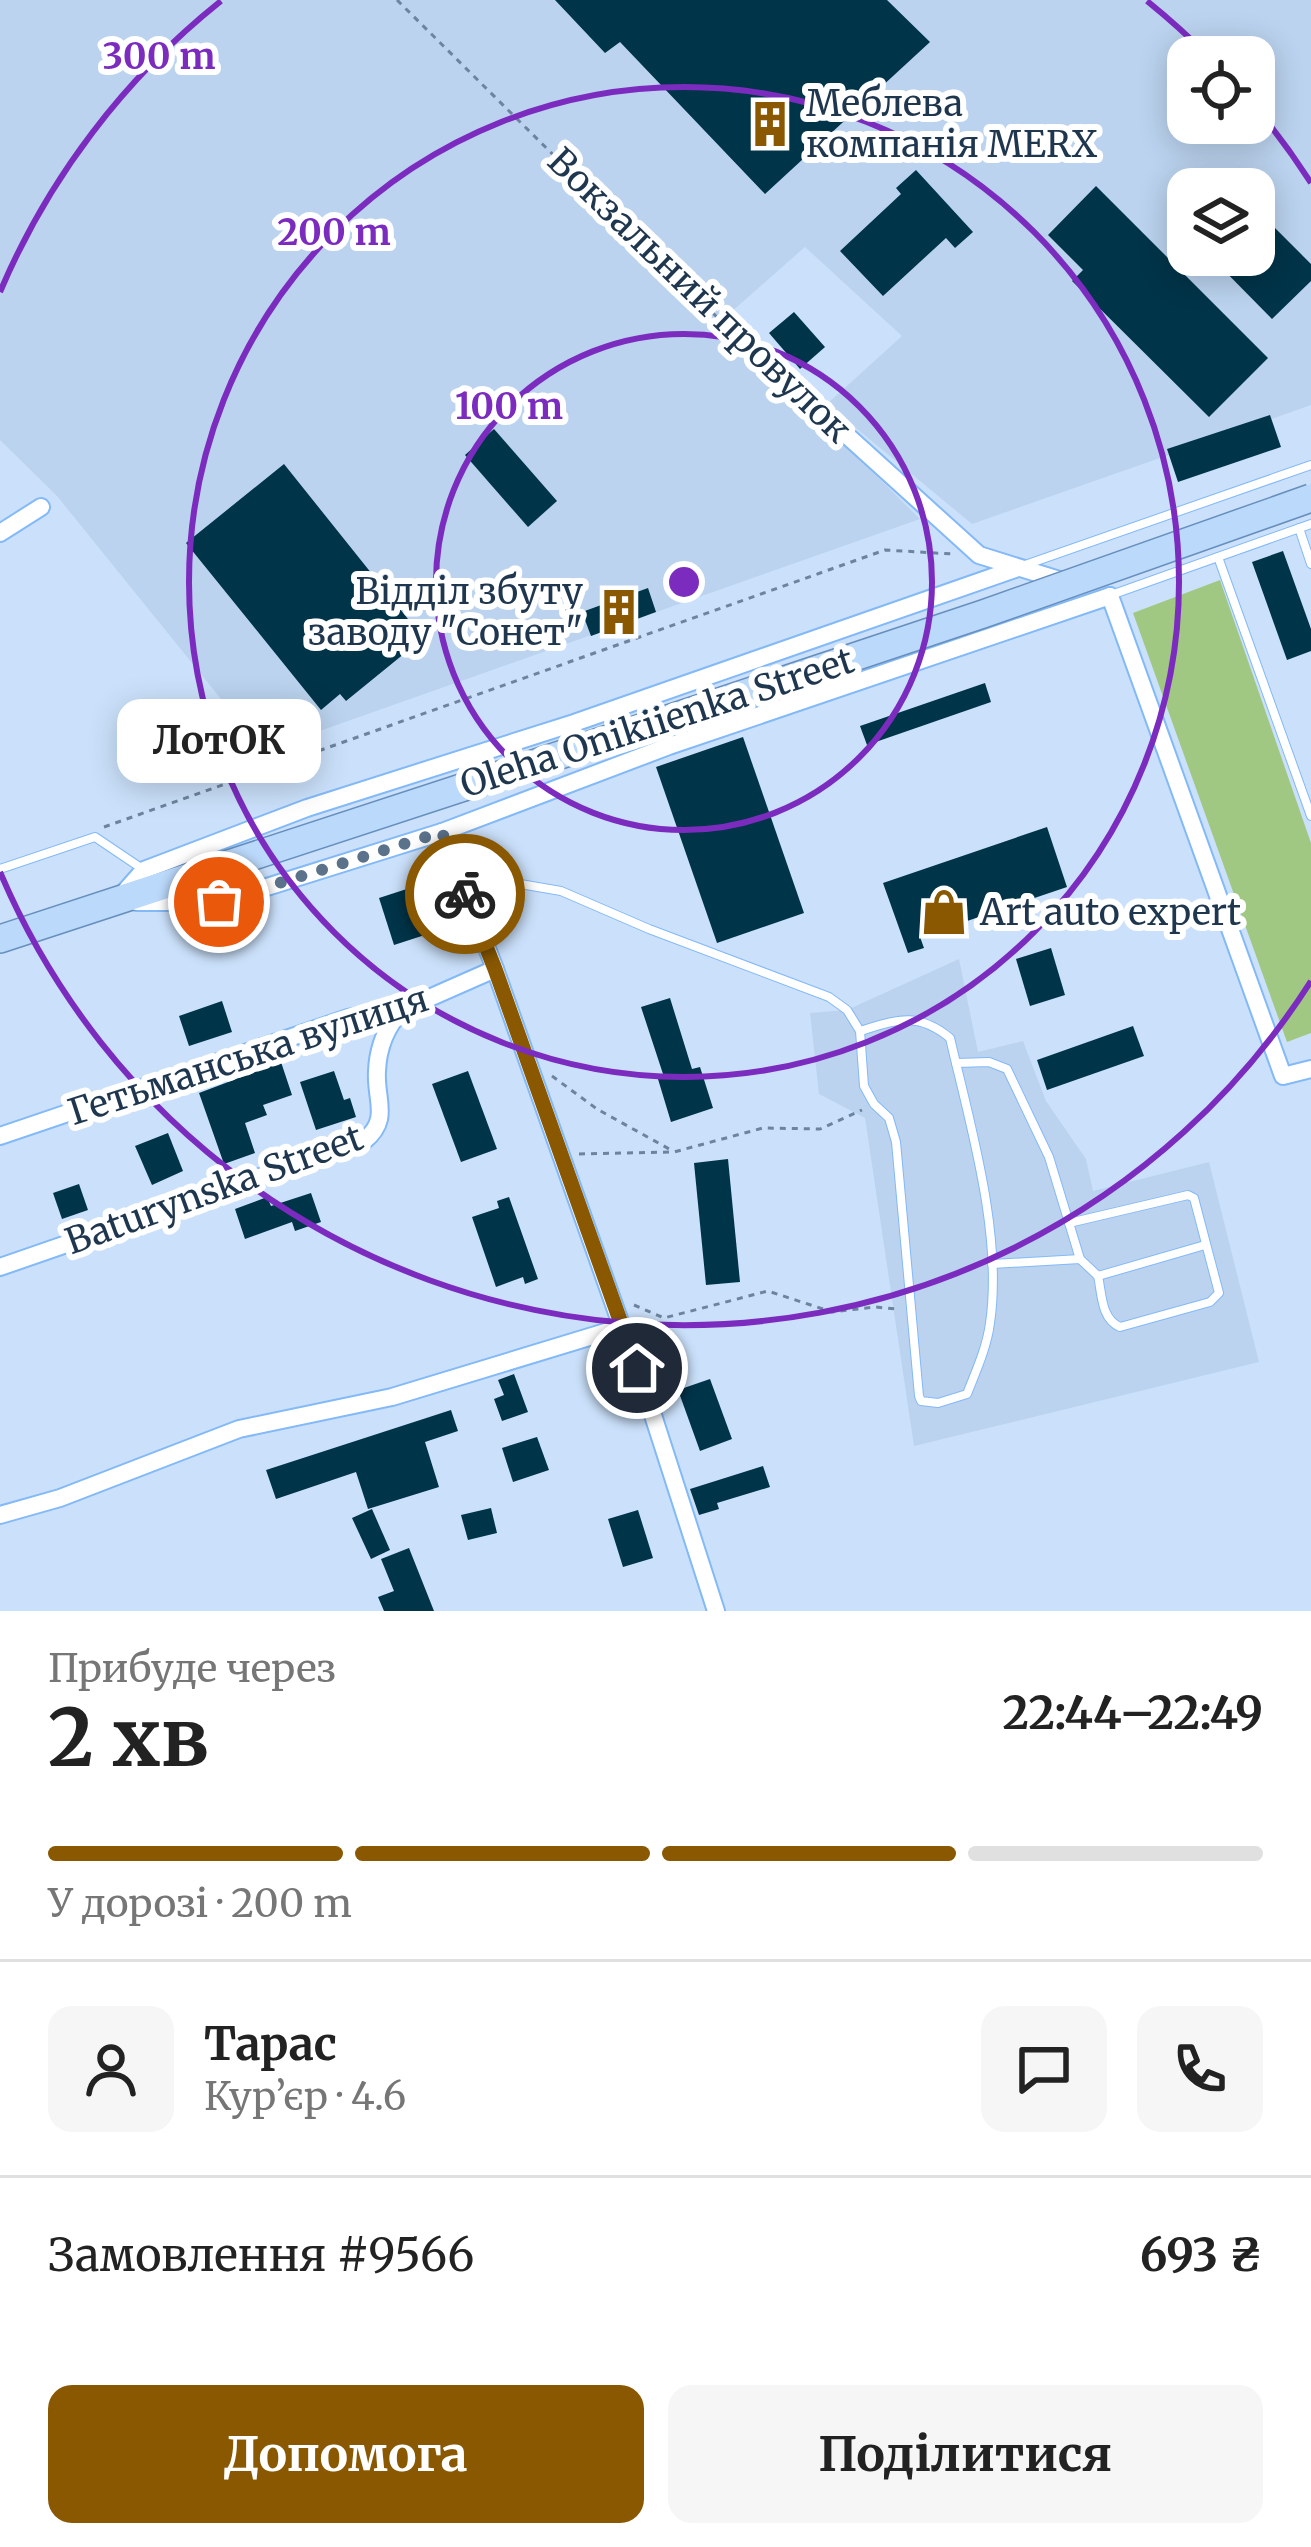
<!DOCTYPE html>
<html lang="uk">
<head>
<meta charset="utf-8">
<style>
  :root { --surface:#fff; --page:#f6f6f6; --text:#222; --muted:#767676; --line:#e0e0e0; --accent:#895800 }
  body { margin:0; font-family:Merriweather,serif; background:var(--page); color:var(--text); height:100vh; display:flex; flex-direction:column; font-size:45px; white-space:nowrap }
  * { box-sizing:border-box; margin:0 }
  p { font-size:39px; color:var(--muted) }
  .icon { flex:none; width:66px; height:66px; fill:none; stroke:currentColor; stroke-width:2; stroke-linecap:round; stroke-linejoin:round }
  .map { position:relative; height:1611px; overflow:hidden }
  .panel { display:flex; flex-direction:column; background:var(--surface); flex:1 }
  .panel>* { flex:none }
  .buttons { position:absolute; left:1167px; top:36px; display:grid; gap:24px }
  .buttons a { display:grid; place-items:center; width:108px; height:108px; border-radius:24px; background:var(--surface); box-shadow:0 6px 30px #0003; font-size:60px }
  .pin { position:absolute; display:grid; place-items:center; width:102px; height:102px; color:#fff; margin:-51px; border:6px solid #fff; border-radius:50%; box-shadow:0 3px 12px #0007 }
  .courier { position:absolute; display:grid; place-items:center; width:120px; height:120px; margin:-60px; border:9px solid #895800; border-radius:50%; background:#fff; color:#222; box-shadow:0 3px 15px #0007 }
  .bubble { position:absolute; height:84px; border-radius:24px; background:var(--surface); box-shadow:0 6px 30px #0003; font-size:39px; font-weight:700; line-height:84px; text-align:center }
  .head em { font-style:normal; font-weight:700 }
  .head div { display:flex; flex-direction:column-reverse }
  .head { display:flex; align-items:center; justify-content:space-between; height:204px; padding:0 48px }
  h1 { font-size:78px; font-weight:700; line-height:90px }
  .bar { display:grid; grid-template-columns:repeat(4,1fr); gap:18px 12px; align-content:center; height:144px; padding:0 48px }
  .bar i { height:15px; border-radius:9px; background:var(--line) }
  .bar .active { background:var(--accent) }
  .bar p { grid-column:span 4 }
  .line { display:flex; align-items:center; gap:30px; padding:0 48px; border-top:3px solid var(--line) }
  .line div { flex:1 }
  .round { display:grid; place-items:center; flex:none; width:126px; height:126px; border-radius:24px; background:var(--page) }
  .primary-button { display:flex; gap:24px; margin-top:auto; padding:24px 48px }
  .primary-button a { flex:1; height:138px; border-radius:24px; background:var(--accent); color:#fff; font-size:48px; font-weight:700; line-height:138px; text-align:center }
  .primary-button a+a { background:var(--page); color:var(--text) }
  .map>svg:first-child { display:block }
  .built { fill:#bbd3ef; fill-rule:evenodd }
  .green { fill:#a1c883 }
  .building { fill:#003449 }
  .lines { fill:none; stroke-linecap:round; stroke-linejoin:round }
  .service-casing { stroke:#83b9f7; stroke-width:10 }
  .minor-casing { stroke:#83b9f7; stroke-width:20 }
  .primary-casing { stroke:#678fbd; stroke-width:30 }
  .path { stroke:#6e849e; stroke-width:3; stroke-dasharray:6 6; stroke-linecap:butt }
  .service { stroke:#fff; stroke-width:8 }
  .minor { stroke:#fff; stroke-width:16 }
  .primary { stroke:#bbd9fb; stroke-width:27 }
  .primary-bridge-casing { stroke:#678fbd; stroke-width:30; stroke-linecap:butt }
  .primary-bridge { stroke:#bbd9fb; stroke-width:27 }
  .done { stroke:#5b728b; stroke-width:12; stroke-dasharray:0 21.6 }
  .route { stroke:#895800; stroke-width:15 }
  .ring { fill:none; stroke:#7b2cbf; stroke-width:6 }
  .labels { text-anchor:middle; stroke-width:12; stroke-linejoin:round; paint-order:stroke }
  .poi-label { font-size:36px; fill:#1f364f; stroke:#fff; text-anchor:start }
  .street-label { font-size:36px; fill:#1f364f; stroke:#fff }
  .centre { fill:#7b2cbf; stroke:#fff; stroke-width:6 }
  .ring-label { font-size:36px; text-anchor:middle; font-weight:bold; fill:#7b2cbf; stroke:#fff; stroke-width:12; stroke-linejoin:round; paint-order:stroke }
</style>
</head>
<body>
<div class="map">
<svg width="1311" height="1611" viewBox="0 0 1311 1611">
  <rect width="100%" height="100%" fill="#cbe1fb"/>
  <g class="built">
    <path d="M0 0H1311V405L972 524 827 404 902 336 805 247 721 321 920 519 263 751 57 496 0 440ZM1188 57H1254V123H1188ZM1188 189H1254V255H1188Z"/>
    <path d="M959 959 978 1052 1023 1041 1046 1101 1086 1159 1093 1191 1209 1162 1259 1362 914 1446 865 1118 819 1094 810 1013 847 1010Z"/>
  </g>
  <path class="green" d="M1220 580 1311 843V1033L1287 1042 1133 613Z"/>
  <g class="building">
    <path d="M555 0H887L930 42 765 194 620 42 605 53Z"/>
    <path d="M916 170 973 232 955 248 946 238 883 296 840 251 901 194 896 188Z"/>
    <path d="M1096 186 1268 358 1209 417 1072 281 1083 270 1048 235Z"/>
    <path d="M1254 207 1311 264V281L1272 319 1209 255H1254Z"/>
    <path d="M794 312 825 347 800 369 769 333Z"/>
    <path d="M1270 415 1281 447 1178 482 1167 449Z"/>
    <path d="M494 429 557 501 528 527 465 455Z"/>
    <path d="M284 464 408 619 390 633 405 653 346 701 340 694 321 710 186 543Z"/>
    <path d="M1283 551 1311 629V651L1287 660 1252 562Z"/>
    <path d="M648 588 656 612 591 636 582 612Z"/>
    <path d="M985 683 991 702 867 745 860 726Z"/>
    <path d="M743 737 804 913 717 943 656 767Z"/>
    <path d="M1047 827 1067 887 920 937 924 948 908 953 883 883Z"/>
    <path d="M416 886 431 933 394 945 379 898Z"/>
    <path d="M1051 948 1065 995 1030 1006 1016 959Z"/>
    <path d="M670 998 692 1069 700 1067 713 1108 671 1122 658 1079 664 1077 641 1007Z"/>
    <path d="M222 1001 232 1032 189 1046 179 1016Z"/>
    <path d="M1133 1026 1144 1056 1047 1090 1037 1060Z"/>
    <path d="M281 1062 292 1095 263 1105 267 1115 245 1123 255 1153 224 1164 199 1093Z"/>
    <path d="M334 1071 344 1100 350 1098 356 1117 316 1130 300 1082Z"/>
    <path d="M468 1071 497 1149 461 1162 432 1084Z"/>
    <path d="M168 1133 183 1171 152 1185 135 1146Z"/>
    <path d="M728 1159 740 1282 706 1285 694 1163Z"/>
    <path d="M79 1184 88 1210 62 1219 53 1193Z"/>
    <path d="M311 1193 321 1222 295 1231 292 1222 245 1239 235 1209 267 1197 271 1206Z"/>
    <path d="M509 1197 538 1279 525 1284 523 1277 496 1287 472 1217 499 1208 497 1201Z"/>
    <path d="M514 1374 528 1412 502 1421 494 1399 504 1395 498 1380Z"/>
    <path d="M710 1379 732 1439 700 1451 678 1390Z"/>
    <path d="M451 1410 458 1431 425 1442 439 1487 368 1509 356 1472 276 1499 266 1470Z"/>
    <path d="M537 1437 549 1470 513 1482 502 1448Z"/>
    <path d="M763 1466 770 1487 717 1503 719 1509 699 1515 690 1489Z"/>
    <path d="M491 1508 497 1533 468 1540 461 1515Z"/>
    <path d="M372 1509 390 1550 371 1559 352 1518Z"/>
    <path d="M638 1510 653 1558 623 1567 608 1519Z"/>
    <path d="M409 1548 434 1611H384L378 1597 394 1591 381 1559Z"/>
  </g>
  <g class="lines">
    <defs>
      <g id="service">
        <path d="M1299 528 1311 564"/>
        <path d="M1218 557 1311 816"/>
        <path d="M1025 565 1311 465"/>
        <path d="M1111 595 1311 524"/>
        <path d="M0 869 95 837 144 870"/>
        <path d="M461 869 497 880 561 891 649 929 829 997 847 1010 860 1031C897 1020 917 1011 950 1038 970 1124 1003 1235 990 1323 987 1347 976 1371 967 1394L938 1403 921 1401 919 1396 896 1142 889 1118 874 1104 864 1086 860 1031"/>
        <path d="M956 1063 989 1062 1007 1069 1049 1157 1080 1259"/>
        <path d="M1069 1223 1188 1195 1194 1198 1219 1293 1210 1302 1120 1327C1101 1319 1102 1294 1098 1276"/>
        <path d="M992 1264 1080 1259 1098 1276 1205 1245"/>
      </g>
      <g id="minor">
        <path d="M735 334 979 555 1069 583"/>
        <path d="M0 533 41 507"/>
        <path d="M1110 596 1283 1076 1311 1069"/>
        <path d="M442 832 495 969 651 1409 716 1611"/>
        <path d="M121 896 144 870 307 808 574 723 1018 568"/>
        <path d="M136 902H219L442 832 669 746 1110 596"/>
        <path d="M0 1136 348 1018 402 1010 495 969"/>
        <path d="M0 1267 364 1141C391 1119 375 1100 377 1071 378 1047 386 1027 402 1010"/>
        <path d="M0 1515 60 1498 239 1429 392 1397 622 1327"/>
      </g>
      <path id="primary" d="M0 939 461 788"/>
    </defs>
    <use href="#service" class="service-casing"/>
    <use href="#minor" class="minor-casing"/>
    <use href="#primary" class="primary-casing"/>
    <g class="path">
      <path d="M397 0 724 324"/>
      <path d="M104 827 885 550 953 554"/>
      <path d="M552 1076 597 1109 671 1150"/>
      <path d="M579 1154 674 1152 763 1128 820 1129 862 1110"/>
      <path d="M634 1305 664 1318 768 1291 832 1312 875 1307 897 1309"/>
    </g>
    <use href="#service" class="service"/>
    <use href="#minor" class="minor"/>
    <use href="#primary" class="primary"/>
    <defs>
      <path id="primary-bridge" d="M461 788 983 614 1311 498"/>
    </defs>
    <use href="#primary-bridge" class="primary-bridge-casing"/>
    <use href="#primary-bridge" class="primary-bridge"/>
  </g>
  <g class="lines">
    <path class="done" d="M219 902 442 832 465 894"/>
    <path class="route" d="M465 894 495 969 637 1368"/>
  </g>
  <g class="ring">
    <circle cx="684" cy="582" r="248"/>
    <circle cx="684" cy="582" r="495"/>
    <path d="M1311 981A743 743 0 0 1 0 872M0 292A743 743 0 0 1 221 1M1147 1A743 743 0 0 1 1209 57M1257 109A743 743 0 0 1 1311 183"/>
  </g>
  <defs>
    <symbol id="building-bare" viewBox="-9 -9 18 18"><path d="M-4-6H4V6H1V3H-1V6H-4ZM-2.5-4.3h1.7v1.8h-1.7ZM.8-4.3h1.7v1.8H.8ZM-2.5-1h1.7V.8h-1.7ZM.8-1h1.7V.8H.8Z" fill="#895800" stroke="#fff" stroke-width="2.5" paint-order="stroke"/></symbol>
    <symbol id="shop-bare" viewBox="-9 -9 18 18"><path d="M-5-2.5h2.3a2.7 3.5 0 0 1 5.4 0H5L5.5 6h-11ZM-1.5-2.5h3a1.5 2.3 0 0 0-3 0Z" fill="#895800" stroke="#fff" stroke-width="2.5" paint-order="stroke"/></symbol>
  </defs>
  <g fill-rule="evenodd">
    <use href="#building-bare" x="737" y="91" width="66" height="66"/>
    <use href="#building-bare" x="586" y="579" width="66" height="66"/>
    <use href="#shop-bare" x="911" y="879" width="66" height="66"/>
  </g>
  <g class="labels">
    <g class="poi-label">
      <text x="806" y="116">Меблева<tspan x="806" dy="41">компанія MERX</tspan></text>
      <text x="583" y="604" text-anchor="end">Відділ збуту<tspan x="583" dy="41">заводу "Сонет"</tspan></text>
      <text x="980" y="925">Art auto expert</text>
    </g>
    <g class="street-label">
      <text transform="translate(700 295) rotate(44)" y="13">Вокзальний провулок</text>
      <text transform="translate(657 722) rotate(-18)" y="13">Oleha Onikiienka Street</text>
      <text transform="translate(248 1055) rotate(-18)" y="13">Гетьманська вулиця</text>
      <text transform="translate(214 1189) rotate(-20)" y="13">Baturynska Street</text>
    </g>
  </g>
  <circle cx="684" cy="582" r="18" class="centre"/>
  <g class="ring-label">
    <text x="159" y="69">300 m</text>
    <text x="334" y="245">200 m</text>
    <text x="509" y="419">100 m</text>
  </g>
</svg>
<div class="buttons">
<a><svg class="icon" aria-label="locate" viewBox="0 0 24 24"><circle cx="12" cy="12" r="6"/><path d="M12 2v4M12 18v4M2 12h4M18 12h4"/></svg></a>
<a><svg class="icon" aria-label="layers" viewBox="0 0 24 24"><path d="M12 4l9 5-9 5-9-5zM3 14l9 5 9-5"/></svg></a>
</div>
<div class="pin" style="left:219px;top:902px;background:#ea580c"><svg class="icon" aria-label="bag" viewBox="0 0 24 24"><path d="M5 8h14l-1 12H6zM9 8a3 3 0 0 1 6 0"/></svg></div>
<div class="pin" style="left:637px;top:1368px;background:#1f2937"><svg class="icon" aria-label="home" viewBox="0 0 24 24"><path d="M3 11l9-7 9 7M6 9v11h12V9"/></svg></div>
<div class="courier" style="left:465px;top:894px"><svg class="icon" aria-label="bike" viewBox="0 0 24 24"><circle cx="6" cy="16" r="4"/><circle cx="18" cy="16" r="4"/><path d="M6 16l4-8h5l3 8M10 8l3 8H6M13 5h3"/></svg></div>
<div class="bubble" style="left:117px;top:699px;width:204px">ЛотОК</div>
</div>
<section class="panel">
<div class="head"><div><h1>2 хв</h1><p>Прибуде через</p></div><em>22:44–22:49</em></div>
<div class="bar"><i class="active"></i><i class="active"></i><i class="active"></i><i></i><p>У дорозі · 200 m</p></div>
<div class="line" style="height:216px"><a class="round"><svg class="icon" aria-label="person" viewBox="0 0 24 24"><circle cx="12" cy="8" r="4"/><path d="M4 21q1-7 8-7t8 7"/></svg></a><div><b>Тарас</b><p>Кур’єр · 4.6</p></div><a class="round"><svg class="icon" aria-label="chat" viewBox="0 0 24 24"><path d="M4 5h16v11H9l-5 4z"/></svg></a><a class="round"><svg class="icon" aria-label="phone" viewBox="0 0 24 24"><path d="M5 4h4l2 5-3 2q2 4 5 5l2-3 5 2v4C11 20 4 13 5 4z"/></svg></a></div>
<div class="line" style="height:156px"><div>Замовлення #9566</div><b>693 ₴</b></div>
<div class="primary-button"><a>Допомога</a><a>Поділитися</a></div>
</section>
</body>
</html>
